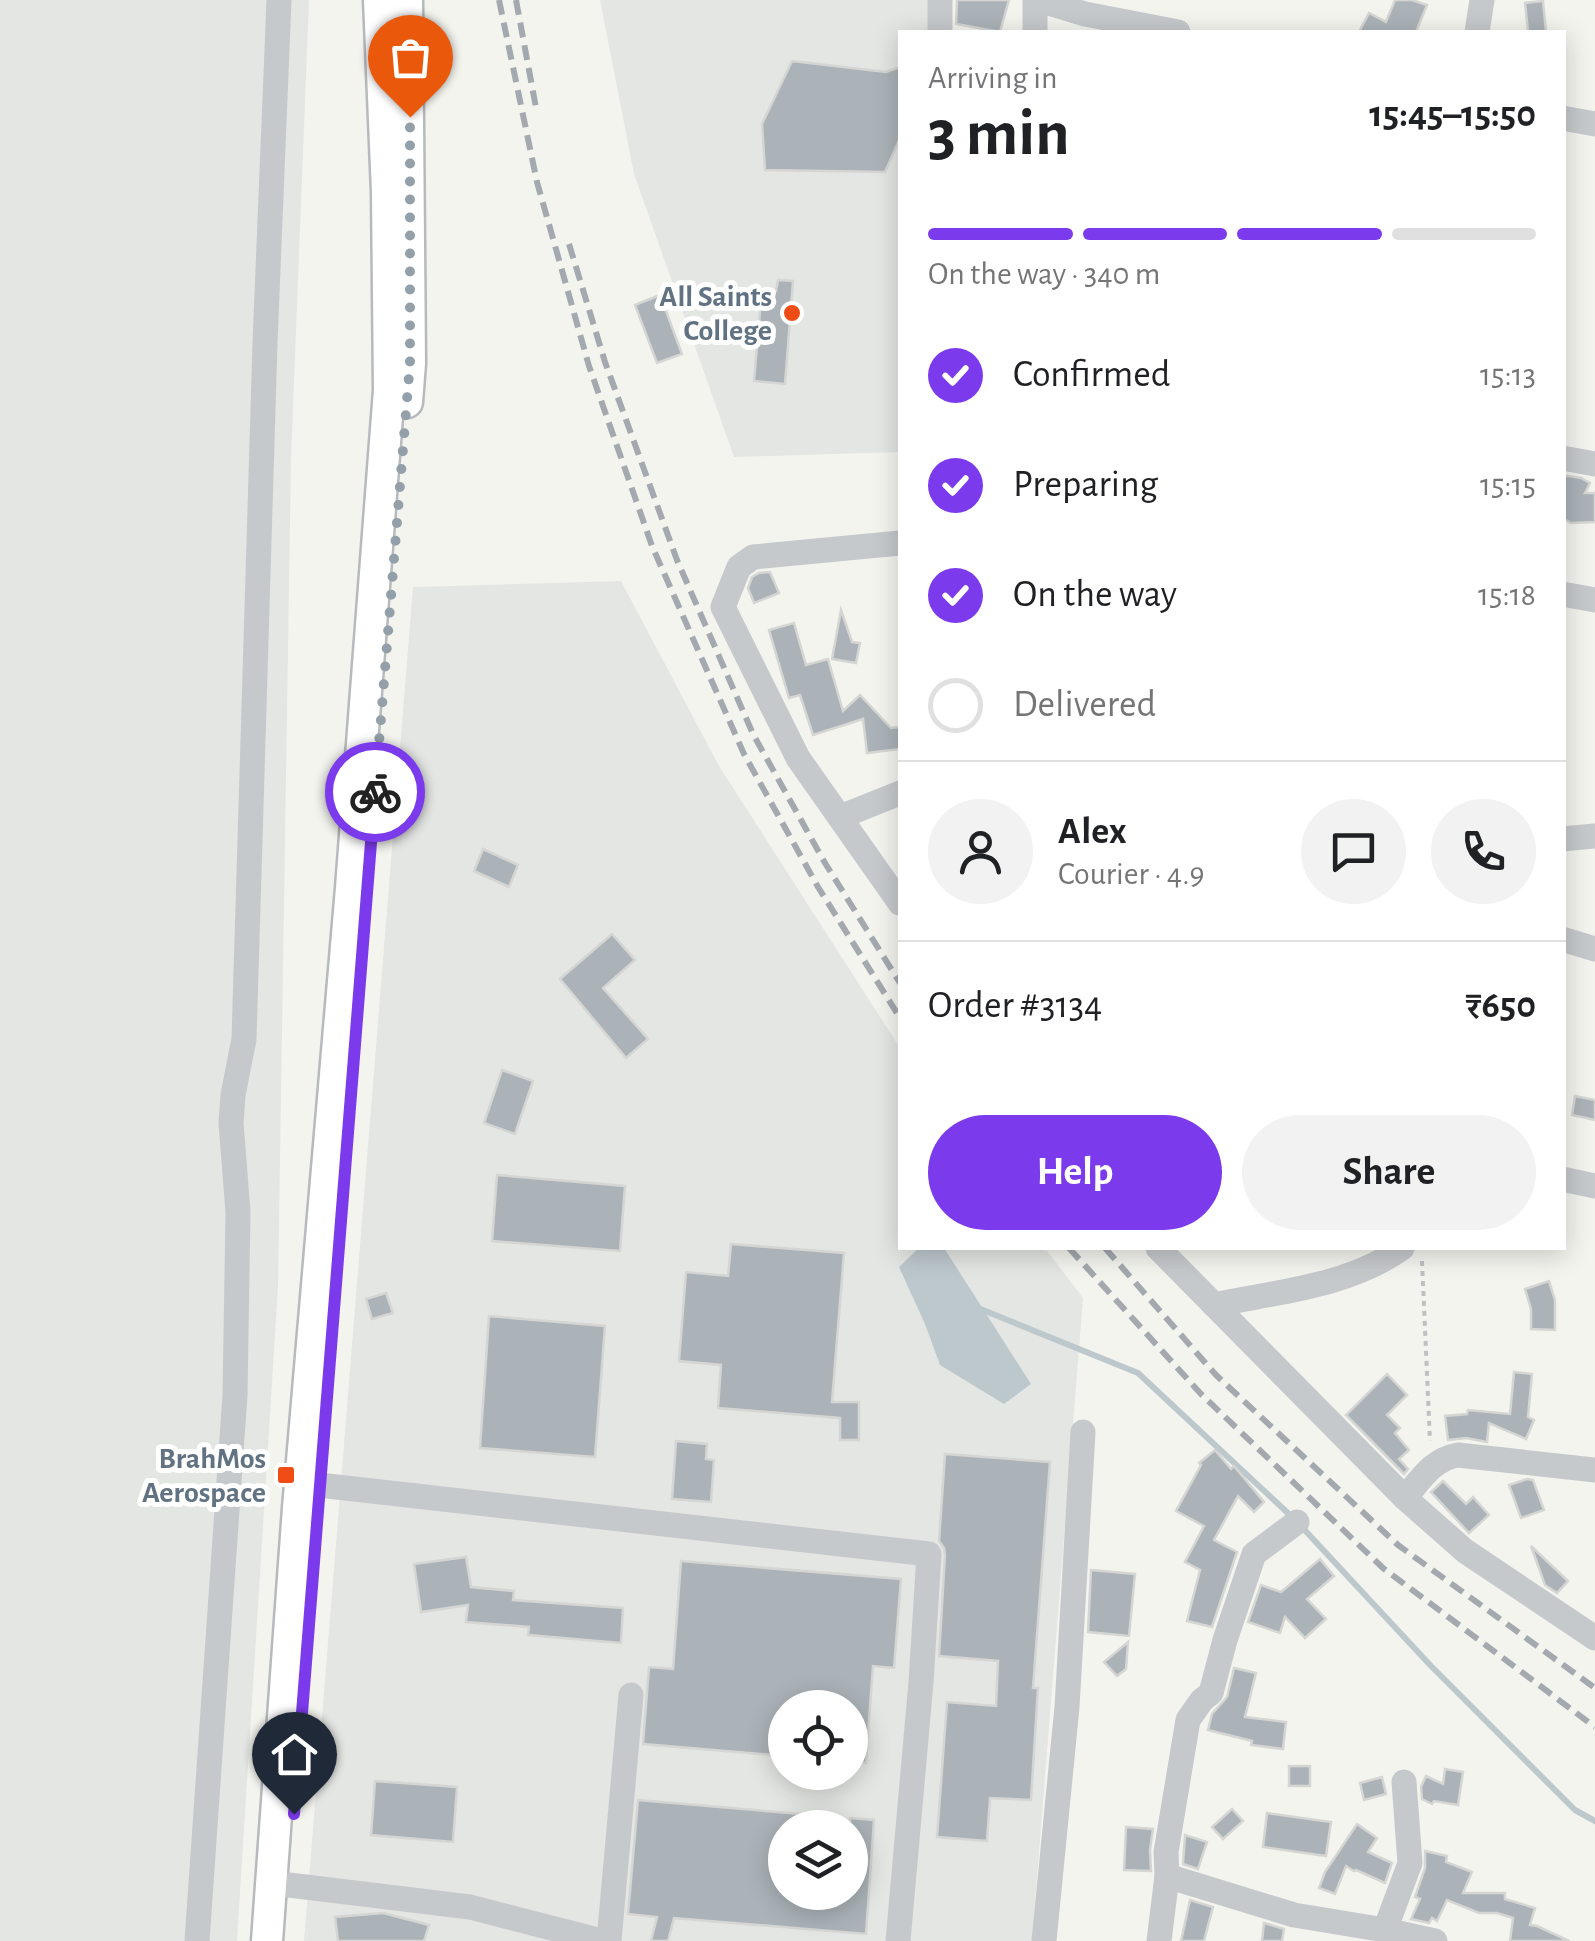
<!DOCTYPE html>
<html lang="en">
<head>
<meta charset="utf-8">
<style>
  :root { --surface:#fff; --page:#f2f2f2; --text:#202124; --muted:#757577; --line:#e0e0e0; --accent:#7c3aed }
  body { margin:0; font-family:"Alegreya Sans",sans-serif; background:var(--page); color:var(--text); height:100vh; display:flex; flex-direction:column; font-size:38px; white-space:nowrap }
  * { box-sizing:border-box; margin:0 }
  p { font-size:32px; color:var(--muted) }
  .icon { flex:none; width:55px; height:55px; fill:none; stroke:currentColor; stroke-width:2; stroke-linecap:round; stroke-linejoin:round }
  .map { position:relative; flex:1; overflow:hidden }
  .panel { position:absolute; left:898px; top:30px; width:668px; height:1220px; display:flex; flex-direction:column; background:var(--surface); border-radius:0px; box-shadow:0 5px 25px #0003 }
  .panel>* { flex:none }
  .controls { position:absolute; left:768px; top:1690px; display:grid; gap:20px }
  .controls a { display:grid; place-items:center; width:100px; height:100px; border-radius:50%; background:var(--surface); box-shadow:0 5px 25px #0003; font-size:50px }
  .pin { position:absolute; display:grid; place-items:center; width:85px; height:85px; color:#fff; margin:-102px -42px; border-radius:50% 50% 50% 0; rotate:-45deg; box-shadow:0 0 10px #0007 }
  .pin .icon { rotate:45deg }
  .courier { position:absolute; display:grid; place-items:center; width:100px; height:100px; margin:-50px; border:8px solid #7c3aed; border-radius:50%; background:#fff; color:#222; box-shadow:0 2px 12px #0007 }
  .summary em { font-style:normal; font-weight:600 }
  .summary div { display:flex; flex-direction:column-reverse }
  .summary { display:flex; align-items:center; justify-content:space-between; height:170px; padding:0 30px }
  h1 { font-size:65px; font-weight:600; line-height:75px }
  .bar { display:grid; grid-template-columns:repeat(4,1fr); gap:15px 10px; align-content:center; height:120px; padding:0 30px }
  .bar i { height:12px; border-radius:8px; background:var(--line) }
  .bar .on { background:var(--accent) }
  .bar p { grid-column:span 4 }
  .line { display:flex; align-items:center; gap:25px; padding:0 30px; border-top:2px solid var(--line) }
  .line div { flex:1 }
  .round { display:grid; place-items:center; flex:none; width:105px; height:105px; border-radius:52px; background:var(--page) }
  ol { padding:0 30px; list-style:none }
  li { display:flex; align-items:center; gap:30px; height:110px }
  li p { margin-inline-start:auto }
  li .icon { padding:10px; border-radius:50%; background:var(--accent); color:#fff; stroke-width:4 }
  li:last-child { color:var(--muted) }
  li i { width:55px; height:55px; border:5px solid var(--line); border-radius:50% }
  .cta { display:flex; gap:20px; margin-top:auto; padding:20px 30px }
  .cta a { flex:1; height:115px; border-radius:60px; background:var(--accent); color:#fff; font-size:40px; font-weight:600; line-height:115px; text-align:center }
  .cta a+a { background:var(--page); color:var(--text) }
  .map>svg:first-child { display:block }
  .built { fill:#e4e6e3; fill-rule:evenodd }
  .water { fill:#bdc8cd }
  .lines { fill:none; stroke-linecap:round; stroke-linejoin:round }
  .stream { stroke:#bdc8cd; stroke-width:6 }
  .building { fill:#abb3b8; stroke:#d5d5d3; stroke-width:2.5 }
  .major-casing { stroke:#b6babe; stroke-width:35 }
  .path { stroke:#bfc0c2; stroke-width:4; stroke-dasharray:5 5; stroke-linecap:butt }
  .minor { stroke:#c6c9cc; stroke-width:25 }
  .major { stroke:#fff; stroke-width:30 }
  .rail { stroke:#a3a9af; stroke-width:6; stroke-dasharray:15 8; stroke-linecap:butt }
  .done { stroke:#94a0a9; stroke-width:10; stroke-dasharray:0 18 }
  .route { stroke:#7c3aed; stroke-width:12 }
  .poi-dot { fill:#ef4d15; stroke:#fff; stroke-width:4 }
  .labels { text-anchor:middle; stroke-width:10; stroke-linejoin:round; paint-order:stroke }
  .poi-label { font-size:30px; font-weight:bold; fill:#617383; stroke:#fff; text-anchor:end }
</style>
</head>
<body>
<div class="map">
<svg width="1595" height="1941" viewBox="0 0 1595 1941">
  <rect width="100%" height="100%" fill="#f4f4ef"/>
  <g class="built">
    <path d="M0 0H309L291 459 278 1287 237 1941H0Z"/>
    <path d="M600 0H942L939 32H900V452L734 457 634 174Z"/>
    <path d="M621 581 719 766 900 1048V1248H1045L1083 1298 1032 1941H304L413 587ZM785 1708H850V1772H785ZM785 1828H850V1892H785Z"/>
  </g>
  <path class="water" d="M919 1248H944L1031 1384 1004 1404 940 1365 925 1324 899 1267Z"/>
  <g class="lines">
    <g class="stream">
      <path d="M978 1308 1138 1373 1291 1516"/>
      <path d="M1300 1525 1431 1666 1575 1810 1595 1821"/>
    </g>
  </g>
  <g class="building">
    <path d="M957 0H1009L1000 32 956 24Z"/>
    <path d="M1395 0H1412L1427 5 1416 32H1359L1369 13 1386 22Z"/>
    <path d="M1543 1 1546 32H1528L1525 3Z"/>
    <path d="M792 61 886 72 900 67V138L885 172 765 170 762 124Z"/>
    <path d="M778 280 793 281 785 384 754 381 762 289 776 291Z"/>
    <path d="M660 295 682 354 657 363 635 305Z"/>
    <path d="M1562 475 1581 478 1590 483 1585 493H1595V522L1571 523 1562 518Z"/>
    <path d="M770 572 779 593 754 603 748 588 752 577 759 573Z"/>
    <path d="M841 610 852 642 860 643 856 663 832 659Z"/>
    <path d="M794 623 806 665 828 659 843 711 860 695 891 728 900 727V749L867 753 863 719 813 735 800 695 789 698 769 630Z"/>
    <path d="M483 849 518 865 509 887 474 871Z"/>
    <path d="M612 934 635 960 603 988 648 1039 626 1058 560 979Z"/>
    <path d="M502 1070 533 1081 515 1134 484 1123Z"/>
    <path d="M1575 1096 1595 1100V1120L1572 1115Z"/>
    <path d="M497 1175 625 1186 620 1251 492 1241Z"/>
    <path d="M731 1244 844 1253 832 1402H859V1440H840V1418L718 1408 721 1365 679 1361 686 1272 728 1276Z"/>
    <path d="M1549 1281 1555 1300V1330L1531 1329V1309L1525 1289Z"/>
    <path d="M386 1293 393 1313 372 1319 366 1299Z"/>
    <path d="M489 1316 605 1326 595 1457 480 1448Z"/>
    <path d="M1514 1372 1532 1374 1528 1417 1534 1420 1526 1439 1489 1423 1487 1442 1466 1438 1448 1440 1445 1416 1467 1414 1468 1410 1510 1414Z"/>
    <path d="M1387 1374 1407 1395 1387 1415 1400 1428 1395 1433 1409 1450 1399 1459 1408 1469 1404 1474 1346 1415Z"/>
    <path d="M676 1441 707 1444 706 1459 714 1460 711 1502 672 1499Z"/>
    <path d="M1215 1450 1231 1469 1234 1466 1264 1502 1254 1512 1238 1496 1214 1540 1237 1552 1212 1627 1187 1621 1200 1570 1185 1562 1204 1526 1176 1511 1201 1465 1199 1463Z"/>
    <path d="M945 1454 1050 1462 1033 1688H1038L1031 1800 990 1798 987 1841 937 1837 947 1702 996 1706 998 1661 939 1656 945 1555 944 1548 939 1541Z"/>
    <path d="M1527 1479 1533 1480 1544 1510 1521 1518 1509 1485Z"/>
    <path d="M1443 1481 1466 1504 1473 1497 1489 1515 1469 1533 1431 1492Z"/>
    <path d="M1531 1546 1568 1581 1557 1593 1545 1585Z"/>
    <path d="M466 1557 471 1587 514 1591 513 1600 623 1608 621 1643 528 1635 529 1627 466 1622 468 1605 421 1612 414 1564Z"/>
    <path d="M1320 1559 1334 1576 1307 1599 1326 1619 1305 1638 1285 1617 1280 1633 1248 1622 1261 1585 1281 1592Z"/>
    <path d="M681 1561 901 1579 894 1668 873 1666 866 1763 850 1761V1708H785V1756L643 1744 649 1667 673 1669Z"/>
    <path d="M1091 1570 1135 1574 1129 1636 1088 1632Z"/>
    <path d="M1128 1642 1126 1669 1117 1676 1104 1662Z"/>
    <path d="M1234 1668 1256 1673 1245 1717 1286 1722 1283 1749 1251 1745 1252 1741 1208 1730 1212 1714 1227 1697Z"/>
    <rect x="1289" y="1766" width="21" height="20"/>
    <path d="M1445 1769 1463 1772 1458 1805 1434 1801 1432 1804 1422 1799 1421 1787 1426 1776 1443 1784Z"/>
    <path d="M1382 1777 1386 1794 1364 1800 1360 1783Z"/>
    <path d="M375 1781 457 1787 453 1842 371 1835Z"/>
    <path d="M638 1800 824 1816V1828H785V1892H850V1818L874 1820 866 1934 674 1918 668 1941H651L657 1917 628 1914Z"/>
    <path d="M1232 1809 1243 1821 1223 1839 1212 1827Z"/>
    <path d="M1267 1813 1331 1822 1326 1856 1263 1847Z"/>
    <path d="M1357 1824 1377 1838 1368 1852 1392 1863 1385 1883 1356 1870 1354 1871 1346 1866 1335 1894 1319 1888 1325 1872Z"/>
    <path d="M1126 1827 1153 1829 1150 1850 1151 1871 1124 1870Z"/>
    <path d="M1185 1835 1207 1842 1198 1869 1183 1864Z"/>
    <path d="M1425 1851 1447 1856 1446 1862 1472 1872 1463 1893H1505V1899L1535 1908 1530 1925 1537 1926 1569 1941H1510L1513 1918 1497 1913H1479L1447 1900 1437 1921 1432 1918 1429 1923 1411 1919 1420 1899 1415 1897 1425 1868Z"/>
    <path d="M1190 1900 1213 1907 1204 1941H1181Z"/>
    <path d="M383 1913 429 1925 424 1941H338L335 1917Z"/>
    <path d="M1264 1923 1284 1929 1282 1941H1262Z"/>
  </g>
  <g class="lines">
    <defs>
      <g id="major">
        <path d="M407 0 410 363 407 402"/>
        <path d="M267 1941 298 1508 351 888 389 390 387 192 379 0"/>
      </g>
    </defs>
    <use href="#major" class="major-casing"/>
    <path class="path" d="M1422 1261 1430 1441"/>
    <g class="minor">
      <path d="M940 0V32"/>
      <path d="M1035 0V32"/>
      <path d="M1039 0 1085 14 1178 32"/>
      <path d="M1477 32 1482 0"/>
      <path d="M1562 118 1595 124"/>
      <path d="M1562 458 1595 464"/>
      <path d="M900 543 753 557 739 567 723 607 798 758 900 903"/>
      <path d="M1562 594 1595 600"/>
      <path d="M840 817 900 793"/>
      <path d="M1562 839 1595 836"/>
      <path d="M1562 939 1595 949"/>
      <path d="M1562 1179 1595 1186"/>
      <path d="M1158 1248 1405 1498 1465 1551 1595 1638"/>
      <path d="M1214 1305C1276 1292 1350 1286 1402 1248"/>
      <path d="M319 1485 929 1554 921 1682 898 1941"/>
      <path d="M1405 1498C1421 1479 1433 1459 1458 1455L1595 1470"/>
      <path d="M1167 1876 1294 1915 1385 1930 1435 1941"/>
      <path d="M289 1885 470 1907 602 1941"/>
      <path d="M1385 1930 1410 1863 1404 1782"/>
      <path d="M197 1941 235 1395 238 1212 231 1123 233 1095 244 1039 265 343 279 0"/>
      <path d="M609 1941 631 1695"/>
      <path d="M1044 1941 1067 1707 1083 1432"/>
      <path d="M1159 1941 1167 1876 1166 1852 1188 1720 1202 1700 1211 1693 1225 1640 1254 1554 1297 1522"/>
    </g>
    <use href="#major" class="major"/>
    <g class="rail">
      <path d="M499 0 537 182 589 366 652 546 744 754 818 887 900 1018"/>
      <path d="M516 0 537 113"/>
      <path d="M569 244 605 362 677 560 753 734 825 863 900 983"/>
      <path d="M1069 1248 1201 1394 1383 1568 1595 1727"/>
      <path d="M1105 1248 1216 1375 1398 1545 1595 1688"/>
    </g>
  </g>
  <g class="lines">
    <path class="done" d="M375 792 410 363V117"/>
    <path class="route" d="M294 1814 375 792"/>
  </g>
  <g class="poi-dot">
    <circle cx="792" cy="313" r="10"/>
    <rect x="276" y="1465" width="20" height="20" rx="5"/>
  </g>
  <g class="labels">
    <g class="poi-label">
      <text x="772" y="306">All Saints<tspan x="772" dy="34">College</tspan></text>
      <text x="266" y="1468">BrahMos<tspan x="266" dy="34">Aerospace</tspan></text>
    </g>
  </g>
</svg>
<div class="controls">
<a><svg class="icon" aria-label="locate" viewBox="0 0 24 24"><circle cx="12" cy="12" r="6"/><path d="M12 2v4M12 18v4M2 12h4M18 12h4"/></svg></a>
<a><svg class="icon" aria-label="layers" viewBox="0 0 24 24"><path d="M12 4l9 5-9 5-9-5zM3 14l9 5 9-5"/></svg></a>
</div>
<div class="pin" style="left:410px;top:117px;background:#ea580c"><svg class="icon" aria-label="bag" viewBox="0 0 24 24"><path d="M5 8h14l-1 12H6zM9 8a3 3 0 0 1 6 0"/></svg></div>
<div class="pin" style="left:294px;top:1814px;background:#1f2937"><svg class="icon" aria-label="home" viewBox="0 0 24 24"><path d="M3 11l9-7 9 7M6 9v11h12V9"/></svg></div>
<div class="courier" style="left:375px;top:792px"><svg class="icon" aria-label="bike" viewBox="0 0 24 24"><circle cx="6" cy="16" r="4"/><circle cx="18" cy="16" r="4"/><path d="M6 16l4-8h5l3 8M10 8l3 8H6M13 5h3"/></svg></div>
<section class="panel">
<div class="summary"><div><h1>3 min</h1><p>Arriving in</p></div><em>15:45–15:50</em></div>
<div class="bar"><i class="on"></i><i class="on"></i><i class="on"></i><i></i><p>On the way · 340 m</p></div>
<ol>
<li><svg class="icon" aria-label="check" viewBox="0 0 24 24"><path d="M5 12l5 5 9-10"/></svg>Confirmed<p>15:13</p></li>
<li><svg class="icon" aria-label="check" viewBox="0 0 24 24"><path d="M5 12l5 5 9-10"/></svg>Preparing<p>15:15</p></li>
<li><svg class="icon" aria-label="check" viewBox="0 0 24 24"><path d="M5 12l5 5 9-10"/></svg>On the way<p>15:18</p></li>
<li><i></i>Delivered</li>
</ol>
<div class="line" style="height:180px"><a class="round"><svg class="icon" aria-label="person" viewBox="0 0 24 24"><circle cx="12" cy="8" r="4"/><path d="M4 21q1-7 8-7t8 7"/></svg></a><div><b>Alex</b><p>Courier · 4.9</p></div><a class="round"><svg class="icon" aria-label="chat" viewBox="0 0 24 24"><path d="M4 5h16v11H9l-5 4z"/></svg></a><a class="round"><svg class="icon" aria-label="phone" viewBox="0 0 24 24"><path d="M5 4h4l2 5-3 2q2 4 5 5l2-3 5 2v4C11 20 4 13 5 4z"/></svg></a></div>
<div class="line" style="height:130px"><div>Order #3134</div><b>₹650</b></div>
<div class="cta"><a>Help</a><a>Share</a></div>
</section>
</div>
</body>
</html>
